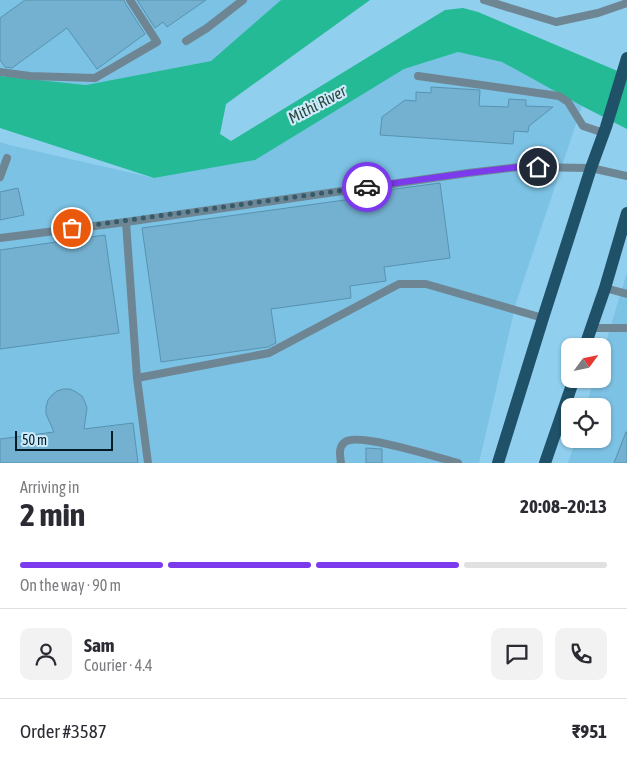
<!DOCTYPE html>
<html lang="en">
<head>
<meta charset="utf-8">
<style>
  :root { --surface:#fff; --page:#f2f2f3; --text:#2b2b33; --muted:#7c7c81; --line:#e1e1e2; --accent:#7c3aed }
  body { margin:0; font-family:"Asap Condensed",sans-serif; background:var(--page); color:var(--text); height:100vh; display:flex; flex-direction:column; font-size:19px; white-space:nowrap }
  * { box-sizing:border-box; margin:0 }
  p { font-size:16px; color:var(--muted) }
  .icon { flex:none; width:28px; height:28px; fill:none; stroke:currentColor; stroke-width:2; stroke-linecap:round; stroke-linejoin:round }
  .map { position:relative; height:463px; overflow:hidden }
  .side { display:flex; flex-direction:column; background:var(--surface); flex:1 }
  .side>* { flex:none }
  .needle { width:32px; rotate:57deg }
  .tools { position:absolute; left:561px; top:338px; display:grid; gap:10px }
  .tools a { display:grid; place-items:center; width:50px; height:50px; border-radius:10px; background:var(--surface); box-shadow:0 1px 4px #0004; font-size:25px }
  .scale { position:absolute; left:15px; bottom:12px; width:98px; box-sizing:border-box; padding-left:5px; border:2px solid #021b26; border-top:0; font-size:14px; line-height:18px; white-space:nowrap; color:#021b26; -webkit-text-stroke:4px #cdebfb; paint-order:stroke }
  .pin { position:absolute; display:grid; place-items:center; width:42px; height:42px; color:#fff; margin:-21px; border:2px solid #fff; border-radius:50%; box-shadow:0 1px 5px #0007 }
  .courier { position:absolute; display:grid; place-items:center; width:50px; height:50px; margin:-25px; border:4px solid #7c3aed; border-radius:50%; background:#fff; color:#222; box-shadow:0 1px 6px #0007 }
  .summary em { font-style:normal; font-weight:700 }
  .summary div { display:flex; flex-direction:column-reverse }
  .summary { display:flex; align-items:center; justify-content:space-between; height:85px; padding:0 20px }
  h1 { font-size:32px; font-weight:700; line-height:38px }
  .bar { display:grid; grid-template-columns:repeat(4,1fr); gap:8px 5px; align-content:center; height:60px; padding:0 20px }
  .bar i { height:6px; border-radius:4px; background:var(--line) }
  .bar .active { background:var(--accent) }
  .bar p { grid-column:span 4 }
  .line { display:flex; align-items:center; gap:12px; padding:0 20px; border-top:1px solid var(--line) }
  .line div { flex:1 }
  .round { display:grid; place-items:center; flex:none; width:52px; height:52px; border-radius:10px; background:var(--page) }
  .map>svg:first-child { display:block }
  .built { fill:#7cc2e4 }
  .water { fill:#23ba95 }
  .building { fill:#74b1d0; stroke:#5793b0 }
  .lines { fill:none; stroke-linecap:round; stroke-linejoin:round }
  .service { stroke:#6e8693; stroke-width:8 }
  .primary { stroke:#1f5168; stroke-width:12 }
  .done { stroke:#345a6c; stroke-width:5; stroke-dasharray:0 9 }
  .route { stroke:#7c3aed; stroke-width:6 }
  .labels { text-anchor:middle; stroke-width:4.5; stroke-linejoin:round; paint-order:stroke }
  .water-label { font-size:16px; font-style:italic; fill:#2b483e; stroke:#cdebfb }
</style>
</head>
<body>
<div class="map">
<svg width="627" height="463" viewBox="0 0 627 463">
  <rect width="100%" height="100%" fill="#91cfee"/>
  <g class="built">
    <path d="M0 0H281L211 61 86 85 0 76Z"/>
    <path d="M458 52 502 62 582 106 516 303 479 463H0V142L9 145 154 178 254 160 404 69Z"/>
    <path d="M627 272V463H568L576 439H602V406H586L594 379H602L603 352Z"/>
  </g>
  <path class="water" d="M281 0H370L226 104 220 134 231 141 445 10 463 8 478 12 627 75V129L582 106 502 62 458 52 404 69 255 160 154 178 0 128V76L86 85 211 61Z"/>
  <g class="building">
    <path d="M25 0H124L125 3 145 34 97 69 67 28 12 68 5 67 0 60V18Z"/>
    <path d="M137 0H206L167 27 163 22 155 28Z"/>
    <path d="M431 87 480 90 479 106 508 107 509 99 526 100V106L553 107 529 126 528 132 514 131 513 144 380 135 382 117 405 100 416 101V92L431 93Z"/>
    <path d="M440 183 450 258 384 267 386 281 350 286 351 298 271 309 276 343 268 347 161 362 142 228 381 195 380 191Z"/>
    <path d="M18 188 24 215 0 220V192Z"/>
    <path d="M105 235 119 333 0 349V250Z"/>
    <path d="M63 389H70L76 392 82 396 85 402 87 408 84 429 133 423 138 463H0V439L54 432 46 414V407L48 400 52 395 57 391Z"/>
    <path d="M626 432H627V463H614Z"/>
    <path d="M366 448 382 449V463H366Z"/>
  </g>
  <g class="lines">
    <g class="service">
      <path d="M484 0 556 22 598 13 627 3"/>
      <path d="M186 41 207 28 243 0"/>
      <path d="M0 72 30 76 95 78 157 42 130 0"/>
      <path d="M418 76 559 96 568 102 583 126 604 133"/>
      <path d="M0 177 7 158"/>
      <path d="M126 222 137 378 269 353 399 284H426L543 318"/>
      <path d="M0 238 126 222 468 173 519 167 591 168 627 176"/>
      <path d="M605 288 627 294"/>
      <path d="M591 328H627"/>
      <path d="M137 378 148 463"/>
      <path d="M341 463C340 455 338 447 345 442 358 432 440 458 458 463"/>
    </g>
    <g class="primary">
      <path d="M585 346 605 288 627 213"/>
      <path d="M498 463 543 318 591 168 606 127 627 58"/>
      <path d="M545 463 574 379"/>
    </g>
  </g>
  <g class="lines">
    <path class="done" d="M72 228 367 187"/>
    <path class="route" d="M367 187 468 173 519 167H538"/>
  </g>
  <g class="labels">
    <g class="water-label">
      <text transform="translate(317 104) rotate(-28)" y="6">Mithi River</text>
    </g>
  </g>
</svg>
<div class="tools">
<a><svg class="needle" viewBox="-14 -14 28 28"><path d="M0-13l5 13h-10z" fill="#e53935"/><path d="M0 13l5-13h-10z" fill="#7c7c81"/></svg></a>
<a><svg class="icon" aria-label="locate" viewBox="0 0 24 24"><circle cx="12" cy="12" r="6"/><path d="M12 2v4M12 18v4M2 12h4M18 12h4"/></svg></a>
</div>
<div class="scale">50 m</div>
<div class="pin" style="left:72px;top:228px;background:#ea580c"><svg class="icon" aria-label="bag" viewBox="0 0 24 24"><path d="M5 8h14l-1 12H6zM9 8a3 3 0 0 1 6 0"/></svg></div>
<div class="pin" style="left:538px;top:167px;background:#1f2937"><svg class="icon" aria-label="home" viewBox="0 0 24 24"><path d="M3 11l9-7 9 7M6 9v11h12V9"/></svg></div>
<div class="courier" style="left:367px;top:187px"><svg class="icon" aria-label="car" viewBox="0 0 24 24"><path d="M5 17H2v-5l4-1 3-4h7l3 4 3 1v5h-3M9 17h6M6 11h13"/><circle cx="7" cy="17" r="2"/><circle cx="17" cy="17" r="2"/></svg></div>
</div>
<section class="side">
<div class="summary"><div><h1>2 min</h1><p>Arriving in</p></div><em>20:08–20:13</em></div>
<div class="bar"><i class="active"></i><i class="active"></i><i class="active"></i><i></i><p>On the way · 90 m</p></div>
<div class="line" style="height:90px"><a class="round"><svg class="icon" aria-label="person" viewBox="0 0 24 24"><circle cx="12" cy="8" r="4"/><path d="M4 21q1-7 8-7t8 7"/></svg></a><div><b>Sam</b><p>Courier · 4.4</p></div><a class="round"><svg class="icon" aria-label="chat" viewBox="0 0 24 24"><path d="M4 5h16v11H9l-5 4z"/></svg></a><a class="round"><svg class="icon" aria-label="phone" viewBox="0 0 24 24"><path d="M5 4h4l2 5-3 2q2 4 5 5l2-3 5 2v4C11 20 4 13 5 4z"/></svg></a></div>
<div class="line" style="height:65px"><div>Order #3587</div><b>₹951</b></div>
</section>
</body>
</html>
